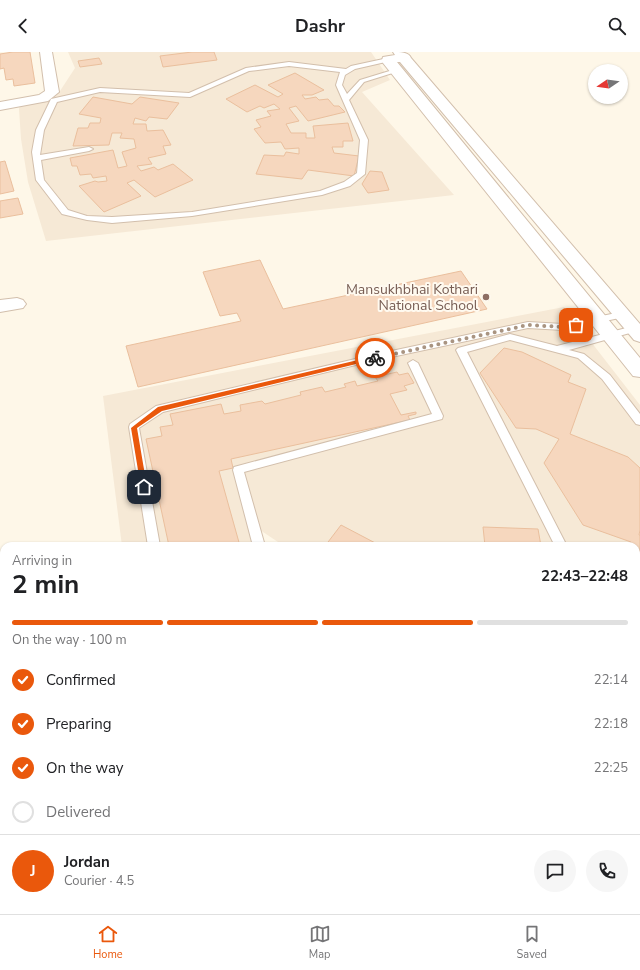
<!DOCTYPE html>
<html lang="en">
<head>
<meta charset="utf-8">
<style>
  :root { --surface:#fff; --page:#f6f6f6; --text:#202124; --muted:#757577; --line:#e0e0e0; --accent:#ea580c }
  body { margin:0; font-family:"Nunito Sans",sans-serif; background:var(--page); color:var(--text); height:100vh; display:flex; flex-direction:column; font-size:15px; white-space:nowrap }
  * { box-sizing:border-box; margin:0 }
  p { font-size:13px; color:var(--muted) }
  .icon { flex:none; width:22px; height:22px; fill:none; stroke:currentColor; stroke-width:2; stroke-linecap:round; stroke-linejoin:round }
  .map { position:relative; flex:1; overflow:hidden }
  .sheet { position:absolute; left:0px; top:490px; width:640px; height:372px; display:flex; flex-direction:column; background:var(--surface); border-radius:12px 12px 0 0; box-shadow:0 1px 3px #0004 }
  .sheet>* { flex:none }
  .needle { width:26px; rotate:257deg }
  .controls { position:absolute; left:588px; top:12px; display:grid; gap:8px }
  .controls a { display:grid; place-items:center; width:40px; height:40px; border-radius:50%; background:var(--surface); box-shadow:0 1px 3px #0004; font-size:20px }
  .pin { position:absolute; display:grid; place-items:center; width:34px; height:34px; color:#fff; margin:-17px; border-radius:8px; box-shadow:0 2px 6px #0006 }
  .courier { position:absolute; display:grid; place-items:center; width:40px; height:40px; margin:-20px; border:3px solid #ea580c; border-radius:50%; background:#fff; color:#222; box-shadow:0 1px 5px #0007 }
  .head em { font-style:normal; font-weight:700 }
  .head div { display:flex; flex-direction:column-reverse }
  .head { display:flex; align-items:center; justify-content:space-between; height:68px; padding:0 12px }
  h1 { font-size:26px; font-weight:700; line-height:30px }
  .bar { display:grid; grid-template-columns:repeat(4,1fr); gap:6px 4px; align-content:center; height:48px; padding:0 12px }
  .bar i { height:5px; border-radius:3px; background:var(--line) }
  .bar .active { background:var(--accent) }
  .bar p { grid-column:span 4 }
  .line { display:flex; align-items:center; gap:10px; padding:0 12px; border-top:1px solid var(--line) }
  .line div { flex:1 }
  .round { display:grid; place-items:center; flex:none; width:42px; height:42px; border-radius:21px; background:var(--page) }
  ol { padding:0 12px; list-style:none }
  li { display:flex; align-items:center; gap:12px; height:44px }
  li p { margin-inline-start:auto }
  li .icon { padding:4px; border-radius:50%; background:var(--accent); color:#fff; stroke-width:4 }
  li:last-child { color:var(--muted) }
  li i { width:22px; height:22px; border:2px solid var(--line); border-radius:50% }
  header { display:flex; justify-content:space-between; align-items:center; height:52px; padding:0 12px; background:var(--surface); font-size:18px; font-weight:700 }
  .tab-bar { display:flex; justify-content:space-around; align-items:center; height:56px; border-top:1px solid var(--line); background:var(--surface); font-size:11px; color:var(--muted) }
  .tab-bar a { display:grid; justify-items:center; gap:2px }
  .tab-bar .active { color:var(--accent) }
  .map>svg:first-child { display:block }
  .residential { fill:#f6e9d6 }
  .building { fill:#f6d7be; stroke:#eabf9d }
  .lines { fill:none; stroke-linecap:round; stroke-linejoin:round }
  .lane-casing { stroke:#d2bfac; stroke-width:2 }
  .street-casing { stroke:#d2bfac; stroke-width:2 }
  .lane { fill:#fff; fill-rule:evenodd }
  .street { fill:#fff; fill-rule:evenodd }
  .route { fill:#ea580c }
  .done { stroke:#a99481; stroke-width:4; stroke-dasharray:0 7.2 }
  .education-dot { fill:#8d6e63; stroke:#fffaf0; stroke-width:1.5 }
  .labels { text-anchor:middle; stroke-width:4; stroke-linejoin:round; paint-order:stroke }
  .education-label { font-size:14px; fill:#785e54; stroke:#fffaf0; text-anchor:end }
</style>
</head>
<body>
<header><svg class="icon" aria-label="back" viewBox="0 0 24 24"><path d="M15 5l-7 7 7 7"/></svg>Dashr<svg class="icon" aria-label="search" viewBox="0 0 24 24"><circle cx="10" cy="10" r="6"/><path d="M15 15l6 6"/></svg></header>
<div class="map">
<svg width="640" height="862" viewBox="0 0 640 862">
  <rect width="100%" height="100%" fill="#fef7e8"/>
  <g class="residential">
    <path d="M68 0H371L390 28 362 40 454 143 46 189 28 130 21 87 19 57 21 47 60 39 75 16Z"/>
    <path d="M564 255 640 353V862H430V858H636V494H284L260 478 263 494H122L103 344Z"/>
  </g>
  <g class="building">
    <path d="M13 0H30L35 31 14 34 13 27 6 28 4 16 0 17V2Z"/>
    <path d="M192 0H214L217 8 163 15 160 4Z"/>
    <path d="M99 6 102 12 80 15 78 9Z"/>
    <path d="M295 21 324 38 312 43H302L305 47 316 45 319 48 328 47 334 54H339L345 60 308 69 296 54 289 56 299 69 286 72 291 81H306V86H315L313 74 348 71 353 89H343V95H332L334 101 359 104 354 124 308 118 302 127 256 122 264 103 284 104 286 100 299 102V96L285 97 281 90 265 91 254 77 261 75 256 68 271 64 267 59 280 57 274 52 264 56 260 54 247 60 226 47 255 33 278 45 283 42 268 33Z"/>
    <path d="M93 45 132 52 140 45 179 51 167 67 149 65 146 69 135 66 133 72H146L147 79 163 78 171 93 163 94 166 102 148 106 152 112 137 114 141 119 154 115 158 118 173 112 193 128 155 145 134 128 127 131 141 144 104 160 79 134 95 129 98 130 107 129 106 124 93 126 91 122 80 123 77 114H72L70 106 113 98 118 116 127 114 122 100 136 96 134 87 120 86 122 81H112L109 93 73 94 78 76H88L90 71H100L101 66 79 62Z"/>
    <path d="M5 109 14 139 0 142V110Z"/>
    <path d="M370 119 382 120 389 138 368 141 362 132Z"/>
    <path d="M18 146 23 162 0 166V149Z"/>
    <path d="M260 208 283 257 461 219 487 257 138 335 126 294 241 269 237 261 220 264 203 220Z"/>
    <path d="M504 296 522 300 571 323 568 330 586 337 570 382 628 405 640 416V478L639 483H640V564L636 558V494H628L631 490 583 473 544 411 559 387 536 377 516 376 480 321Z"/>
    <path d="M397 320 399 323 408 321 414 331 404 334 407 338 390 342 401 363 416 360V362L408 364 410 368 231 407 233 416 219 419 240 494H169L146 387 162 384 160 375 173 373 170 362 221 352 224 362 241 359 240 353 262 349 265 352 301 343 300 340 322 335 325 340 346 335 344 332 355 329 357 334 378 329 375 325Z"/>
    <path d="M341 473 381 494H325Z"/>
    <path d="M483 475 538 477 541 494H485Z"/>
    <path d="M636 784 640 791V862H519L517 858H636Z"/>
  </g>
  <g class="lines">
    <defs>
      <g id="lane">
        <path d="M388 6 391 8 390 9 355 17 345 23 342 33 347 42 360 28 396 17 399 19 364 30 349 48 368 88 365 122 350 134 322 143 192 164 112 171 87 168 62 162 36 128 32 100 36 78 51 47 100 36 189 41 246 16 289 10 346 17 351 14ZM289 14 340 20 336 33 360 88 357 121 344 130 320 139 192 160 112 165 87 164 68 158 44 128 41 108 89 99 93 97 89 95 40 103 44 78 57 50 100 40 190 45 249 19Z"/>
        <path d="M621 260 624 261 626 263 624 265 563 278 528 276 368 310 163 360 139 376 160 494H148L129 375 130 372 156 354 368 304 528 270 563 272Z"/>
        <path d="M634 274 639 277 637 279 569 298 584 302 610 323 640 362V373L636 372 602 327 578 306 510 288 467 300 567 494H555L456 298 458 296 510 282 557 294Z"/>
        <path d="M413 308 418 311 443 364 442 367 244 420 265 494H253L233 418 234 415 432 362 408 311Z"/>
        <path d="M636 629 640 631V645L636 643Z"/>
        <path d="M4 642V655L0 656V643Z"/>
        <path d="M636 656 640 657V691L636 690Z"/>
        <path d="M0 782 4 783V823L0 822Z"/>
        <path d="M0 851H4V858H14L12 862H0Z"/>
        <path d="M176 858H194L192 862H174Z"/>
        <path d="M330 858H347L345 862H328Z"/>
        <path d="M495 858H511L512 862H496Z"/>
      </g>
      <g id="street">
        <path d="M40 0H52L59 40 48 49 0 58V50L39 43 45 39Z"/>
        <path d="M393 0C400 0 409 0 411 6L640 272V290L634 288 400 10H397L640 306V325L633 324 383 11 382 8 383 5 395 3Z"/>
        <path d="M17 246 23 248 26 252 23 256 0 260V248Z"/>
      </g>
    </defs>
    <use href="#lane" class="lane-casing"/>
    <use href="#street" class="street-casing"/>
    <use href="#lane" class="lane"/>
    <use href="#street" class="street"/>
  </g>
  <path class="route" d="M375 304H377V307L162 359 137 376 147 435 146 436H141L131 376 158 355Z"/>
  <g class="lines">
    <path class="done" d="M375 306 528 273 563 275 576 273"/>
  </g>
  <circle class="education-dot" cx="486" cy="245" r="4"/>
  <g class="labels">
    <g class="education-label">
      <text x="478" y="242">Mansukhbhai Kothari<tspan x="478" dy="16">National School</tspan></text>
    </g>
  </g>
</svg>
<div class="controls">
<a><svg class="needle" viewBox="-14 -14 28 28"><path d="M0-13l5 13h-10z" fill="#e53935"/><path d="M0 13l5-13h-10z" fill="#757577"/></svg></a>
</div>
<div class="pin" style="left:576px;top:273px;background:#ea580c"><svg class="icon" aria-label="bag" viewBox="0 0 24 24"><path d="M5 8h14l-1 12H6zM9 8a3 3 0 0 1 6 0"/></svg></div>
<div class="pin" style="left:144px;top:435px;background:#1f2937"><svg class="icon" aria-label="home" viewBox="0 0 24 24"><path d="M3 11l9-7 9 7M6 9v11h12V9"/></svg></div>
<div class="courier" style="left:375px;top:306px"><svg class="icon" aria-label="bike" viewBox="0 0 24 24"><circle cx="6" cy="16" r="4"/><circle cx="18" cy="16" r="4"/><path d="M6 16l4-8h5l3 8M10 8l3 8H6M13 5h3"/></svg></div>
<section class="sheet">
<div class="head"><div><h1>2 min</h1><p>Arriving in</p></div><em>22:43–22:48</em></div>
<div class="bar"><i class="active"></i><i class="active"></i><i class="active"></i><i></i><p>On the way · 100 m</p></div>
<ol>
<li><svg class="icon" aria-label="check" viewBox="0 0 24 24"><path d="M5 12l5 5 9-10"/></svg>Confirmed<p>22:14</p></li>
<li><svg class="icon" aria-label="check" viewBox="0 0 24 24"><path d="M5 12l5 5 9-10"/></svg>Preparing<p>22:18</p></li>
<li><svg class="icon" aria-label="check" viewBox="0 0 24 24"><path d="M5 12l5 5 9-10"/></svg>On the way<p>22:25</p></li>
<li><i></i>Delivered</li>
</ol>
<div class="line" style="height:72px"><b class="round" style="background:var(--accent);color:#fff">J</b><div><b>Jordan</b><p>Courier · 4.5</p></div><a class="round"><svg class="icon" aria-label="chat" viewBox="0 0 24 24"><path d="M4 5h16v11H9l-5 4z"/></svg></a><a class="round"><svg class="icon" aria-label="phone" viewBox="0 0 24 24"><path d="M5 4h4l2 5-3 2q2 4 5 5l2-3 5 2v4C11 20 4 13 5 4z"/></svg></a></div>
</section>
</div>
<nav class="tab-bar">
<a class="active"><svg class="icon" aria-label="home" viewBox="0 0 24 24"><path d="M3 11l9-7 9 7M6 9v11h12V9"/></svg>Home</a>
<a><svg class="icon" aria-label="map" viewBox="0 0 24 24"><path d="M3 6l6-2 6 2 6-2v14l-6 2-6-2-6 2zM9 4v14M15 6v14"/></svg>Map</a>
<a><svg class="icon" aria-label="saved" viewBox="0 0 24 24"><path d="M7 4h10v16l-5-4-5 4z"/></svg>Saved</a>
</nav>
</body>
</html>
